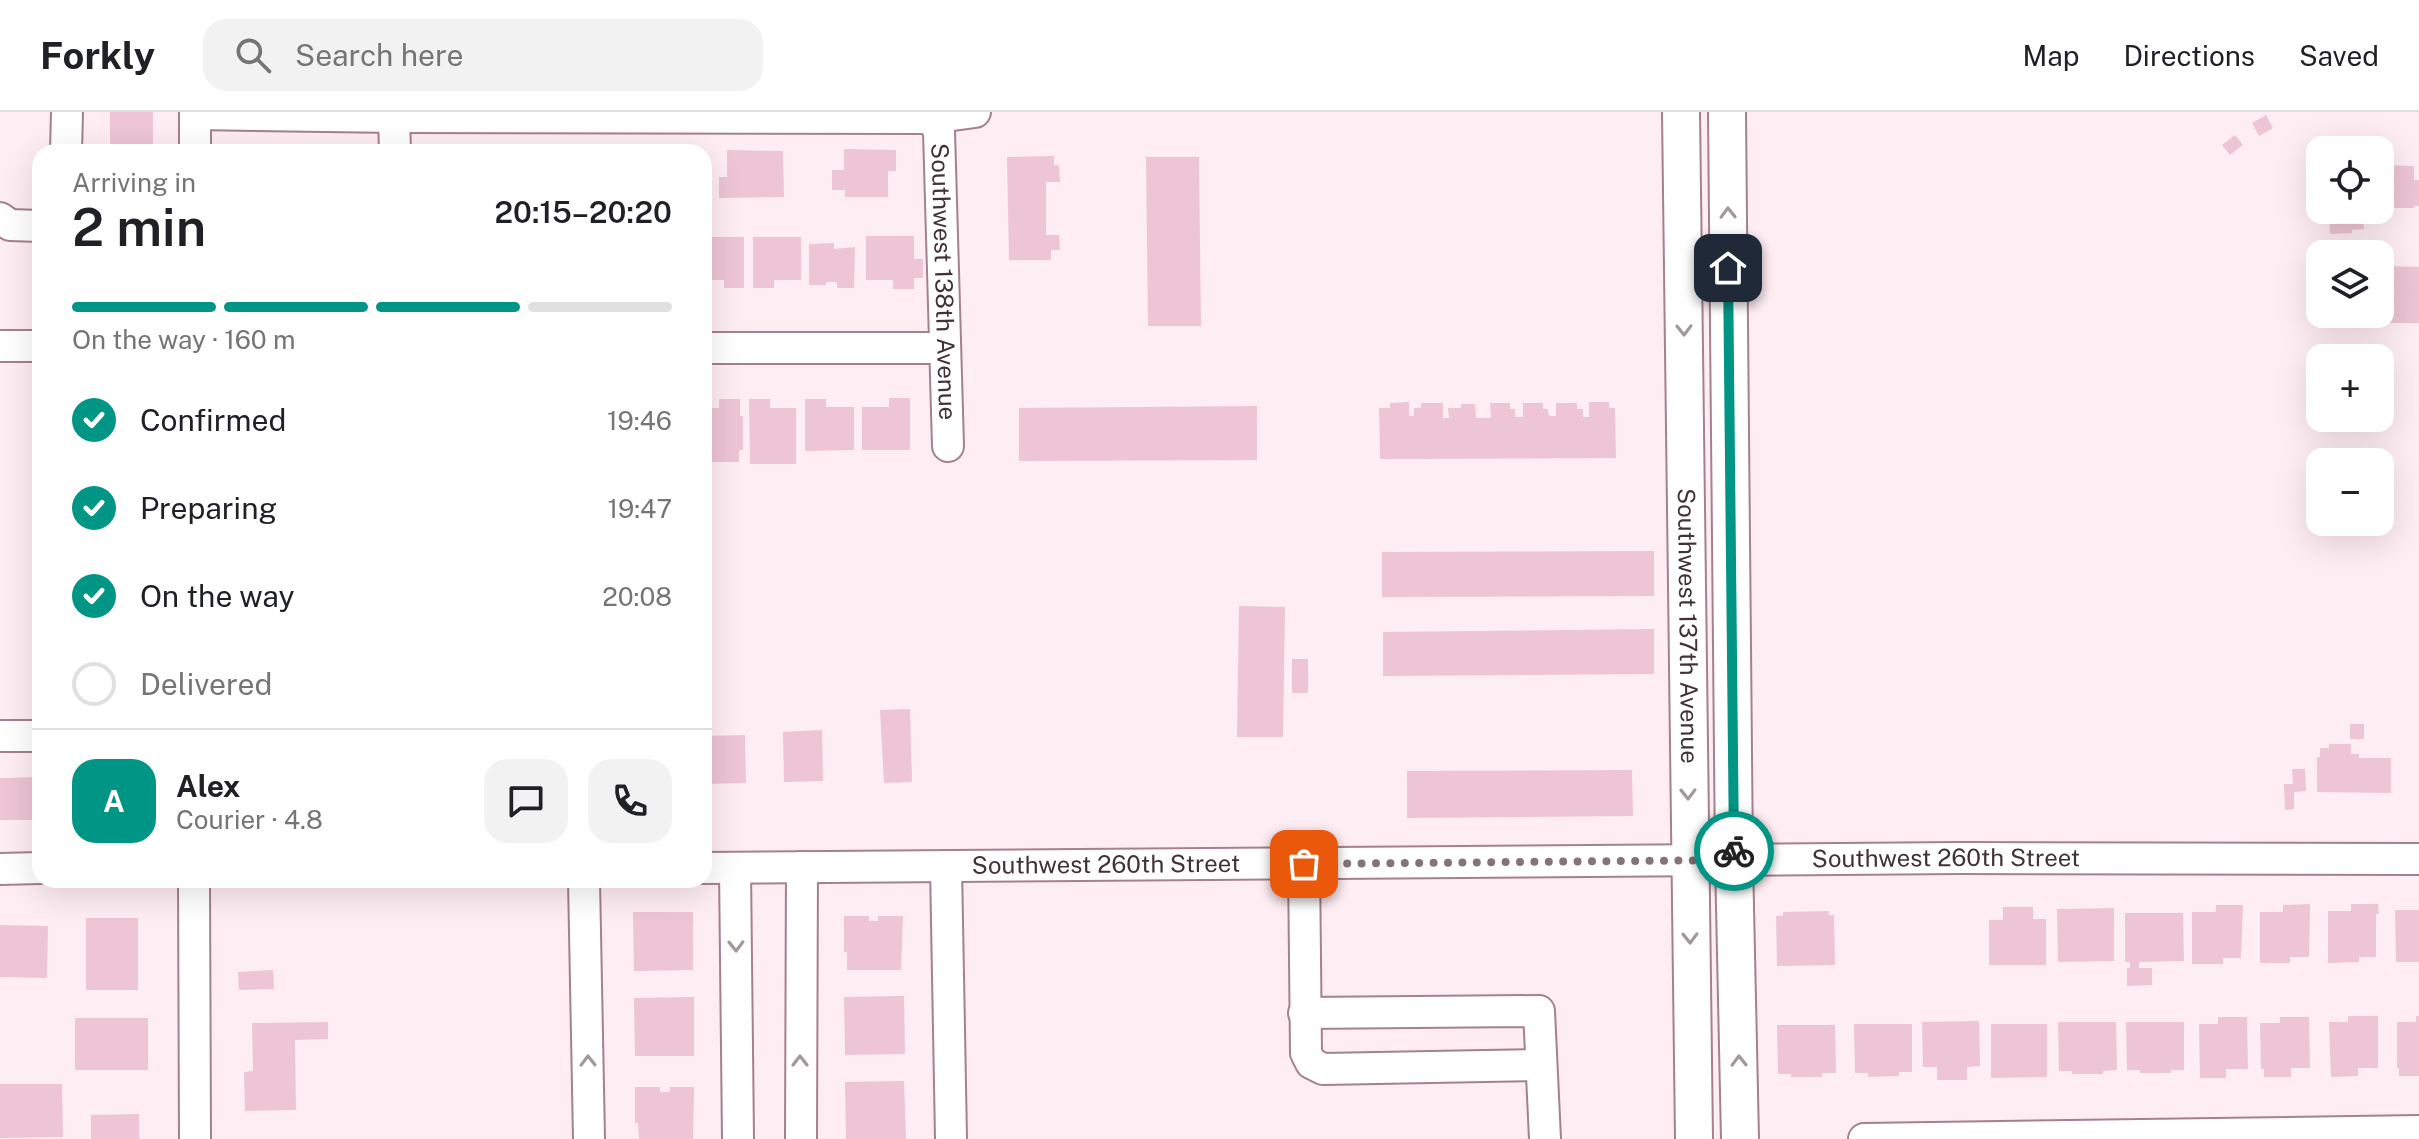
<!DOCTYPE html>
<html lang="en">
<head>
<meta charset="utf-8">
<style>
  :root { --surface:#fff; --page:#f2f2f2; --text:#202124; --muted:#757577; --line:#e0e0e0; --accent:#009584 }
  body { margin:0; font-family:"Public Sans",sans-serif; background:var(--page); color:var(--text); height:100vh; display:flex; flex-direction:column; font-size:30px; white-space:nowrap }
  * { box-sizing:border-box; margin:0 }
  p { font-size:26px; color:var(--muted) }
  .icon { flex:none; width:44px; height:44px; fill:none; stroke:currentColor; stroke-width:2; stroke-linecap:round; stroke-linejoin:round }
  .map { position:relative; flex:1; overflow:hidden }
  .details { position:absolute; left:32px; top:32px; width:680px; height:744px; display:flex; flex-direction:column; background:var(--surface); border-radius:24px; box-shadow:0 8px 32px #0002 }
  .details>* { flex:none }
  .fabs { position:absolute; left:2306px; top:24px; display:grid; gap:16px }
  .fabs a { display:grid; place-items:center; width:88px; height:88px; border-radius:16px; background:var(--surface); box-shadow:0 8px 32px #0002; font-size:40px }
  .pin { position:absolute; display:grid; place-items:center; width:68px; height:68px; color:#fff; margin:-34px; border-radius:16px; box-shadow:0 4px 12px #0006 }
  .courier { position:absolute; display:grid; place-items:center; width:80px; height:80px; margin:-40px; border:6px solid #009584; border-radius:50%; background:#fff; color:#222; box-shadow:0 2px 10px #0007 }
  .headline em { font-style:normal; font-weight:600 }
  .headline div { display:flex; flex-direction:column-reverse }
  .headline { display:flex; align-items:center; justify-content:space-between; height:136px; padding:0 40px }
  h1 { font-size:52px; font-weight:600; line-height:60px }
  .bar { display:grid; grid-template-columns:repeat(4,1fr); gap:12px 8px; align-content:center; height:96px; padding:0 40px }
  .bar i { height:10px; border-radius:6px; background:var(--line) }
  .bar .selected { background:var(--accent) }
  .bar p { grid-column:span 4 }
  .line { display:flex; align-items:center; gap:20px; padding:0 40px; border-top:2px solid var(--line) }
  .line div { flex:1 }
  .round { display:grid; place-items:center; flex:none; width:84px; height:84px; border-radius:24px; background:var(--page) }
  ol { padding:0 40px; list-style:none }
  li { display:flex; align-items:center; gap:24px; height:88px }
  li p { margin-inline-start:auto }
  li .icon { padding:8px; border-radius:50%; background:var(--accent); color:#fff; stroke-width:4 }
  li:last-child { color:var(--muted) }
  li i { width:44px; height:44px; border:4px solid var(--line); border-radius:50% }
  header { display:flex; align-items:center; gap:48px; box-sizing:border-box; height:112px; padding:0 40px; background:var(--surface); border-bottom:2px solid var(--line) }
  header strong { font-size:38px }
  nav { display:flex; gap:44px; margin-inline-start:auto; font-size:28px }
  .search { width:560px; height:72px; background:var(--page); display:flex; align-items:center; gap:20px; box-sizing:border-box; padding:0 28px; border-radius:24px; color:var(--muted); font-size:30px }
  .map>svg:first-child { display:block }
  .building { fill:#edc5d4 }
  .lines { fill:none; stroke-linecap:round; stroke-linejoin:round }
  .minor-casing { stroke:#a5808e; stroke-width:34 }
  .major-casing { stroke:#a5808e; stroke-width:40 }
  .minor { stroke:#fff; stroke-width:30 }
  .major { stroke:#fff; stroke-width:36 }
  .oneway { stroke:#a0989c }
  .done { stroke:#847379; stroke-width:8; stroke-dasharray:0 14.4 }
  .route { stroke:#009584; stroke-width:10 }
  .labels { text-anchor:middle; stroke-width:6; stroke-linejoin:round; paint-order:stroke }
  .street-label { font-size:24px; fill:#423238; stroke:#fff }
</style>
</head>
<body>
<header>
<strong>Forkly</strong>
<div class="search"><svg class="icon" aria-label="search" viewBox="0 0 24 24"><circle cx="10" cy="10" r="6"/><path d="M15 15l6 6"/></svg>Search here</div>
<nav><a>Map</a><a>Directions</a><a>Saved</a></nav>
</header>
<div class="map">
<svg width="2419" height="1027" viewBox="0 0 2419 1027">
  <rect width="100%" height="100%" fill="#feedf3"/>
  <g class="building">
    <rect x="110" y="0" width="43" height="40"/>
    <path d="M2266 3 2273 16 2259 24 2252 11Z"/>
    <path d="M2235 23 2243 33 2230 43 2222 33Z"/>
    <path d="M844 37 896 38V59H888V85H845V78H832V58H844Z"/>
    <path d="M727 38 783 39 784 85 719 86V65H727Z"/>
    <path d="M1054 44V53H1059L1060 70H1046V123H1059L1060 138H1051V148H1009L1007 45Z"/>
    <path d="M1146 45H1199L1201 214H1148Z"/>
    <path d="M2381 53 2414 54V68H2419V94H2414V96H2380Z"/>
    <path d="M2329 98H2339L2340 107 2363 106 2364 117 2352 118V121L2330 122Z"/>
    <path d="M866 124H914V147H923V166H914V177H893V168H866Z"/>
    <path d="M704 125H744V176H724V168H704Z"/>
    <path d="M753 125H801V168H774V176H753Z"/>
    <path d="M834 131V137L855 135 854 176H837V170H826V173H809V132Z"/>
    <path d="M2389 154 2419 155V211H2389Z"/>
    <path d="M889 286H910V338H862V295H889Z"/>
    <path d="M719 287H740V304H743V338H739V350H704V296H719Z"/>
    <path d="M749 287H770V296H796V352H750Z"/>
    <path d="M805 287H826V295H854V338L805 339Z"/>
    <path d="M1409 290V304H1414V296H1421V291H1443V306H1449L1448 296H1461V292H1475L1476 306H1491L1490 291H1510V297H1515V305H1523V291H1543V297H1548L1549 304H1556V291H1577V297H1583V305H1589V290H1609V296H1615L1616 346 1380 347 1379 296H1390V291Z"/>
    <path d="M1257 294V348L1019 349V296Z"/>
    <rect x="704" y="383" width="3" height="22"/>
    <path d="M1654 439V484L1382 485V440Z"/>
    <path d="M1239 494 1285 495 1283 625H1237Z"/>
    <path d="M1654 517V562L1383 564V520Z"/>
    <rect x="1292" y="547" width="16" height="34"/>
    <path d="M910 597 912 668 911 670 884 671 880 598Z"/>
    <rect x="2350" y="612" width="14" height="15"/>
    <path d="M822 618 823 669 784 670 783 620Z"/>
    <path d="M745 623 746 671 707 672 706 624Z"/>
    <path d="M2329 632H2351V642H2359V646H2391V681L2317 680V645H2320V636H2329Z"/>
    <path d="M2292 657H2305L2306 679 2294 680V697L2285 698 2284 672H2293Z"/>
    <path d="M1632 658 1633 704 1407 706V659Z"/>
    <path d="M40 665V708H0V666Z"/>
    <path d="M2310 792 2309 845H2290V851H2260V800H2283V793Z"/>
    <path d="M2351 792H2378L2379 802H2376V845H2359V850L2328 851V799H2351Z"/>
    <path d="M2216 793H2243L2241 846H2223V852H2192V800H2216Z"/>
    <path d="M2003 795H2033V807H2046V853H1989V808H2003Z"/>
    <path d="M2114 796V849L2058 850 2057 797Z"/>
    <path d="M2395 798H2419V850H2396Z"/>
    <path d="M1829 799V803H1834L1835 853 1777 854 1776 804H1783V800Z"/>
    <path d="M633 800H693V858L634 859Z"/>
    <path d="M2125 801H2183L2184 849 2139 850V856H2152V873L2127 874V856H2130V850H2125Z"/>
    <path d="M844 804H869V809H878V804H903L901 858H847V840H844Z"/>
    <rect x="86" y="806" width="52" height="72"/>
    <path d="M0 813 48 814 47 866 0 865Z"/>
    <path d="M273 858 274 877 239 878 238 860Z"/>
    <path d="M904 884 905 942 845 943 844 885Z"/>
    <path d="M694 885V944H635L634 886Z"/>
    <path d="M2348 904H2378V956H2358V964L2331 965 2329 910H2348Z"/>
    <path d="M2416 904H2419V964H2399V956H2397V910H2416Z"/>
    <path d="M2218 905H2247L2248 957H2226V966H2200L2199 912H2218Z"/>
    <path d="M2280 905H2309L2310 956H2291V965H2264V957H2261L2260 911H2280Z"/>
    <rect x="75" y="906" width="73" height="52"/>
    <path d="M1979 909 1980 954 1967 955V968H1937V955H1923L1922 910Z"/>
    <path d="M328 910V927L295 928 296 998 245 999 244 960 253 959 252 911Z"/>
    <path d="M2058 910H2116L2117 958 2103 959V962H2072V959H2059Z"/>
    <path d="M2126 910H2184V958H2171V961H2140V958H2127Z"/>
    <path d="M1854 912H1912V960H1899V964L1868 965V961H1855Z"/>
    <path d="M1991 912H2047V965L1991 966Z"/>
    <path d="M1777 913H1835L1836 961H1822V965H1791V962H1778Z"/>
    <path d="M904 969 906 1027H846L845 970Z"/>
    <path d="M0 972H62L63 1025 0 1026Z"/>
    <path d="M635 975H660V980H670V975H694L693 1027H639L638 1011H635Z"/>
    <path d="M139 1002V1027H91V1003Z"/>
  </g>
  <g class="lines">
    <defs>
      <g id="minor">
        <path d="M195 0V40"/>
        <path d="M195 2 394 5 931 6 975 0"/>
        <path d="M394 5 395 40"/>
        <path id="s1" d="M931 6 939 19 948 334"/>
        <path d="M66 40 67 0"/>
        <path d="M0 106 10 113 40 114"/>
        <path d="M0 234H40"/>
        <path d="M704 236H945"/>
        <path d="M0 624H40"/>
        <path d="M1304 752 1306 941 1311 951 1323 957 1541 953"/>
        <path d="M946 754 951 1027"/>
        <path id="s2" d="M704 756 1960 746 2419 747"/>
        <path d="M735 756 738 1027"/>
        <path d="M0 757 40 756"/>
        <path d="M194 768 195 1027"/>
        <path d="M584 768 589 1027"/>
        <path d="M1304 901 1539 899 1545 1027"/>
        <path d="M801 1027 802 755"/>
        <path d="M1864 1027 2419 1019"/>
      </g>
      <g id="major">
        <path id="s3" d="M1681 0 1694 1027"/>
        <path d="M1727 0 1734 748 1740 1027"/>
      </g>
    </defs>
    <use href="#minor" class="minor-casing"/>
    <use href="#major" class="major-casing"/>
    <use href="#minor" class="minor"/>
    <use href="#major" class="major"/>
  </g>
  <defs><path id="oneway-chevron" d="M-2-3.5L2.5 0L-2 3.5" fill="none" stroke-width="1.6" stroke-linecap="round" stroke-linejoin="round" transform="scale(2)"/></defs>
  <g class="oneway">
    <use href="#oneway-chevron" transform="translate(1728 101) rotate(-91)"/>
    <use href="#oneway-chevron" transform="translate(1684 218) rotate(89)"/>
    <use href="#oneway-chevron" transform="translate(1688 682) rotate(89)"/>
    <use href="#oneway-chevron" transform="translate(1690 826) rotate(89)"/>
    <use href="#oneway-chevron" transform="translate(736 834) rotate(89)"/>
    <use href="#oneway-chevron" transform="translate(588 949) rotate(-91)"/>
    <use href="#oneway-chevron" transform="translate(800 949) rotate(-90)"/>
    <use href="#oneway-chevron" transform="translate(1739 949) rotate(-91)"/>
  </g>
  <g class="lines">
    <path class="done" d="M1304 752 1734 748V739"/>
    <path class="route" d="M1728 156 1734 739"/>
  </g>
  <g class="labels">
    <g class="street-label">
      <text dy="8" stroke="none"><textPath href="#s1" startOffset="166">Southwest 138th Avenue</textPath></text>
      <text dy="8" stroke="none"><textPath href="#s3" startOffset="514">Southwest 137th Avenue</textPath></text>
      <text dy="8" stroke="none"><textPath href="#s2" startOffset="1242">Southwest 260th Street</textPath></text>
      <text dy="8" stroke="none"><textPath href="#s2" startOffset="402">Southwest 260th Street</textPath></text>
    </g>
  </g>
</svg>
<div class="fabs">
<a><svg class="icon" aria-label="locate" viewBox="0 0 24 24"><circle cx="12" cy="12" r="6"/><path d="M12 2v4M12 18v4M2 12h4M18 12h4"/></svg></a>
<a><svg class="icon" aria-label="layers" viewBox="0 0 24 24"><path d="M12 4l9 5-9 5-9-5zM3 14l9 5 9-5"/></svg></a>
<a>+</a>
<a>−</a>
</div>
<div class="pin" style="left:1304px;top:752px;background:#ea580c"><svg class="icon" aria-label="bag" viewBox="0 0 24 24"><path d="M5 8h14l-1 12H6zM9 8a3 3 0 0 1 6 0"/></svg></div>
<div class="pin" style="left:1728px;top:156px;background:#1f2937"><svg class="icon" aria-label="home" viewBox="0 0 24 24"><path d="M3 11l9-7 9 7M6 9v11h12V9"/></svg></div>
<div class="courier" style="left:1734px;top:739px"><svg class="icon" aria-label="bike" viewBox="0 0 24 24"><circle cx="6" cy="16" r="4"/><circle cx="18" cy="16" r="4"/><path d="M6 16l4-8h5l3 8M10 8l3 8H6M13 5h3"/></svg></div>
<section class="details">
<div class="headline"><div><h1>2 min</h1><p>Arriving in</p></div><em>20:15–20:20</em></div>
<div class="bar"><i class="selected"></i><i class="selected"></i><i class="selected"></i><i></i><p>On the way · 160 m</p></div>
<ol>
<li><svg class="icon" aria-label="check" viewBox="0 0 24 24"><path d="M5 12l5 5 9-10"/></svg>Confirmed<p>19:46</p></li>
<li><svg class="icon" aria-label="check" viewBox="0 0 24 24"><path d="M5 12l5 5 9-10"/></svg>Preparing<p>19:47</p></li>
<li><svg class="icon" aria-label="check" viewBox="0 0 24 24"><path d="M5 12l5 5 9-10"/></svg>On the way<p>20:08</p></li>
<li><i></i>Delivered</li>
</ol>
<div class="line" style="height:144px"><b class="round" style="background:var(--accent);color:#fff">A</b><div><b>Alex</b><p>Courier · 4.8</p></div><a class="round"><svg class="icon" aria-label="chat" viewBox="0 0 24 24"><path d="M4 5h16v11H9l-5 4z"/></svg></a><a class="round"><svg class="icon" aria-label="phone" viewBox="0 0 24 24"><path d="M5 4h4l2 5-3 2q2 4 5 5l2-3 5 2v4C11 20 4 13 5 4z"/></svg></a></div>
</section>
</div>
</body>
</html>
